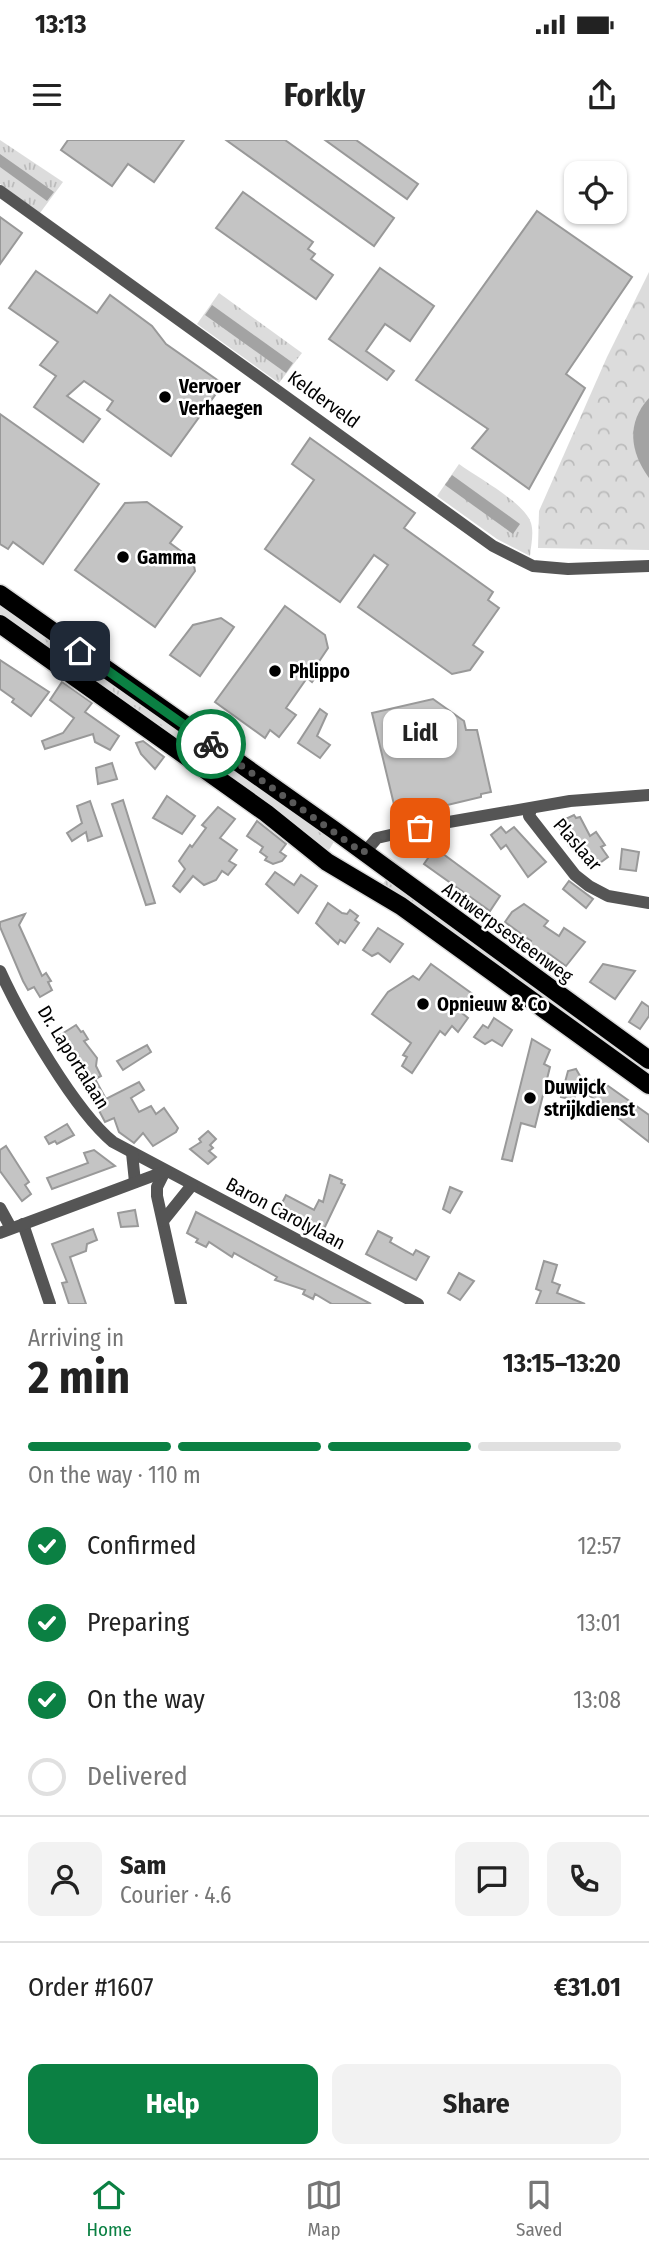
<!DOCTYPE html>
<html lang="en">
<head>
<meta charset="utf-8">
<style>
  :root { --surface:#fff; --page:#f2f2f2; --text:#222; --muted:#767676; --line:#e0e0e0; --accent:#0b8043 }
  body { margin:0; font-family:"Fira Sans Condensed",sans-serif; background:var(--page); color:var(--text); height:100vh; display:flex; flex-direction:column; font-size:26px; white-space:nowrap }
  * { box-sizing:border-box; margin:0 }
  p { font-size:23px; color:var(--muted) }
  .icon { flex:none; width:38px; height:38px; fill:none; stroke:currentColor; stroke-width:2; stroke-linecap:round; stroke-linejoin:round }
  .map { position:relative; height:1164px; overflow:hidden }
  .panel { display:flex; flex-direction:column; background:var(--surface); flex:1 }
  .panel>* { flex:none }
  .fabs { position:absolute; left:564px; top:21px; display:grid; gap:14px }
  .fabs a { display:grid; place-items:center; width:63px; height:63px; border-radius:14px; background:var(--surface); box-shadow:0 2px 5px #0004; font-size:35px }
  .pin { position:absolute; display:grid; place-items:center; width:60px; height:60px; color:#fff; margin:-30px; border-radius:14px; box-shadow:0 4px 10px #0006 }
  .courier { position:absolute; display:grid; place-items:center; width:70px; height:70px; margin:-35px; border:5px solid #0b8043; border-radius:50%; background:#fff; color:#222; box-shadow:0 2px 9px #0007 }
  .bubble { position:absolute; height:49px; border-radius:14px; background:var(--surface); box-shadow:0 2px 5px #0004; font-size:23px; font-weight:700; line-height:49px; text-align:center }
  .summary em { font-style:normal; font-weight:700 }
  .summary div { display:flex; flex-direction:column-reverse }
  .summary { display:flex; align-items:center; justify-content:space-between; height:119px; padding:0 28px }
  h1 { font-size:46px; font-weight:700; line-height:52px }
  .bar { display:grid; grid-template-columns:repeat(4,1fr); gap:10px 7px; align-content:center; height:84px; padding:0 28px }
  .bar i { height:9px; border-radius:5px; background:var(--line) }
  .bar .selected { background:var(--accent) }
  .bar p { grid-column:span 4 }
  .line { display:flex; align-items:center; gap:18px; padding:0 28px; border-top:2px solid var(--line) }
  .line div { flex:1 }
  .round { display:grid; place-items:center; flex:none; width:74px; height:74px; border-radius:14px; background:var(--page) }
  ol { padding:0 28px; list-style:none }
  li { display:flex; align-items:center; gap:21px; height:77px }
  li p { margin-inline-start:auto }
  li .icon { padding:7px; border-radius:50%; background:var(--accent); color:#fff; stroke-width:4 }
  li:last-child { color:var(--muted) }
  li i { width:38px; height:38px; border:4px solid var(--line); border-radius:50% }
  .cta { display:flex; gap:14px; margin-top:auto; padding:14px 28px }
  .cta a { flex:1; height:80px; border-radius:14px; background:var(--accent); color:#fff; font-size:28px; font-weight:700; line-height:80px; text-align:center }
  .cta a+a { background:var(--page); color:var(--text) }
  .status { display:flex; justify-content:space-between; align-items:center; height:49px; padding:0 35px; background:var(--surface); direction:ltr }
  .status svg { height:19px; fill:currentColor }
  header { display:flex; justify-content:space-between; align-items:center; height:91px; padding:0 28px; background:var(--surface); font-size:32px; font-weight:700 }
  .dock { display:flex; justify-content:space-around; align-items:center; height:98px; border-top:2px solid var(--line); background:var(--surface); font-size:19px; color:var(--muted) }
  .dock a { display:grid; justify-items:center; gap:4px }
  .dock .selected { color:var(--accent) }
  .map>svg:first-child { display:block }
  .grass { fill:url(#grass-tufts) }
  .park { fill:url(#park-crowns) }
  .water { fill:#a3a3a3 }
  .building { fill:#c4c4c4; stroke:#999; stroke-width:2 }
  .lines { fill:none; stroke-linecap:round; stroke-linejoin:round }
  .primary-casing { stroke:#dbdbdb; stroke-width:21 }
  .minor { stroke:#555; stroke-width:12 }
  .primary { stroke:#000; stroke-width:18 }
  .done { stroke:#595959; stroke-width:7; stroke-dasharray:0 12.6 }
  .route { stroke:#0b8043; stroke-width:9 }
  .poi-dot { fill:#000; stroke:#fff; stroke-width:2.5 }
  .labels { text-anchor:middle; stroke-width:5; stroke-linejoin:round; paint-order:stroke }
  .poi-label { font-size:19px; font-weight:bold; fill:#000; stroke:#fff; text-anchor:start }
  .street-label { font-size:19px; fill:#000; stroke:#fff }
</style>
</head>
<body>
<div class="status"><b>13:13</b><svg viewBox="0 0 49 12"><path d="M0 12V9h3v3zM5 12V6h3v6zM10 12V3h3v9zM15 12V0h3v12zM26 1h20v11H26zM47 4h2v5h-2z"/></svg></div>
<header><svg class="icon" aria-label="menu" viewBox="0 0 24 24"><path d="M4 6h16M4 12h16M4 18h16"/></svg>Forkly<svg class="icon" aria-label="share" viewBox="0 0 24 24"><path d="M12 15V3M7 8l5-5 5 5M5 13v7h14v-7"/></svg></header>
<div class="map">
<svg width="649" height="1164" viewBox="0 0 649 1164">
  <defs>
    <pattern id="grass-tufts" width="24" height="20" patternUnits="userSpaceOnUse" patternTransform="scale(1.75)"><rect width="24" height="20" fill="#dcdcdc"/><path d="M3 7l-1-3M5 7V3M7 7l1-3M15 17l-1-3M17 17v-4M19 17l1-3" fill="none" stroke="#bbb"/></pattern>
    <pattern id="park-crowns" width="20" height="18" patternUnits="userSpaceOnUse" patternTransform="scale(1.75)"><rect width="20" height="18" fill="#dcdcdc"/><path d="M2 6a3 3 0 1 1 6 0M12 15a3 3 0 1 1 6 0" fill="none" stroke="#bbb"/></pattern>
  </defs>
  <rect width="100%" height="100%" fill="#fff"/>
  <g class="grass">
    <path d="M0 0 63 42 40 73 0 44Z"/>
    <path d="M219 153 302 213 279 243 197 184Z"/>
    <path d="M459 324C478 338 524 362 531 383 534 393 531 405 530 416L497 399 437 356Z"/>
    <path d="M0 464 335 700 329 710 0 475Z"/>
    <path d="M387 738 535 845 529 851 380 748Z"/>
  </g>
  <path class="park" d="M649 132V410L538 408 539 371 607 217Z"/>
  <g class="water">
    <path d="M0 14 54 52 47 61 0 27Z"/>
    <path d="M212 165 293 223 286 233 205 175Z"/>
    <path d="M649 258V338C630 312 626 283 649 258Z"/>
    <path d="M452 335 520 384 513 394 445 345Z"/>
  </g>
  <g class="building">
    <path d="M68 0H184L154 42 128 24 112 46 61 10Z"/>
    <path d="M226 0H285L394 78 374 106Z"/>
    <path d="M325 0H356L418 44 407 59Z"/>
    <path d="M243 52 313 102 308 109 315 114 311 119 333 135 316 159 216 88Z"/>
    <path d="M537 71 632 137 566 234 585 248 529 349 472 308 488 289 416 240Z"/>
    <path d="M0 77 22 93 0 124Z"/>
    <path d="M380 128 434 166 410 201 385 184 366 211 394 231 387 240 329 199Z"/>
    <path d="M36 131 97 173 110 155 152 186 166 204 223 244 171 316 107 270 113 261 84 241 67 256 100 279 83 302 34 267 56 236 40 225 58 202 9 168Z"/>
    <path d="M0 274 99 344 43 424 13 402 8 409 0 404Z"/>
    <path d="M310 298 415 373 404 388 493 452 488 460 499 468 473 505 483 512 470 530 452 534 358 467 388 425 374 415 340 462 265 409 314 340 292 324Z"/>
    <path d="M147 362 182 387 170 403 193 420 195 431 155 487 75 430 125 363Z"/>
    <path d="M285 466 325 495 328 508 318 523 323 527 312 542 307 538 286 568 296 575 279 597 270 590 265 598 215 562Z"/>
    <path d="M221 478 234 487 200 536 170 515 193 485Z"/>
    <path d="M0 520 49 552 31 576 12 562 14 559 0 549Z"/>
    <path d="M62 542 92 563 85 572 119 596 110 610 95 602 93 594 45 609 42 601 63 593 74 578 50 560Z"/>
    <path d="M433 559 464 581 466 590H477L491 652 481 654V657L397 677 372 573Z"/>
    <path d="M320 569 327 574 317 596 330 605 320 618 298 603Z"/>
    <path d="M143 601 164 617 155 629 141 614 136 603Z"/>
    <path d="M112 623 117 639 98 644 96 628Z"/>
    <path d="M167 656 195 676 182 694 153 678Z"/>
    <path d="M123 660 155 763 146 765 112 664Z"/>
    <path d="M90 661 102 696 88 701 86 692 72 701 67 693 82 683 77 666Z"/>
    <path d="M218 667 235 679 220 698 237 710 229 721 236 725 228 735 222 731 216 740 204 745 193 736 180 752 173 746 185 729 179 721 190 705 192 707 206 688 202 685Z"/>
    <path d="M574 675 576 678 580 677 590 696 596 692 605 705 601 707 608 717 597 725 581 701 569 707 557 683Z"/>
    <path d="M257 681 286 704 280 712 286 716 282 721 273 724 265 720 267 717 260 712 263 707 247 696Z"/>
    <path d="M501 687 506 693 514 687 546 722 528 737 506 705 501 709 491 695Z"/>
    <path d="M435 708 500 756 490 771 424 724Z"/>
    <path d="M622 709 639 712 636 731 620 729Z"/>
    <path d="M275 732 294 745 301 735 317 746 298 773 266 744Z"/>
    <path d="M569 741 593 759 586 768 563 749Z"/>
    <path d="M328 763 342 773 347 774 350 770 358 776 355 780 359 783 345 803 340 800 338 804 316 783Z"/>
    <path d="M524 764 548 781 544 786 559 796 564 788 585 802 566 826 548 813 544 818 527 806 531 801 505 782 512 772Z"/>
    <path d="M25 774 19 785 42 836 46 833 51 841 48 842 52 850 40 857 34 847 28 850 23 841 0 787V782Z"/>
    <path d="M378 788 403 804 390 822 378 813 372 816 363 810Z"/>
    <path d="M431 824 474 855 462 873 468 878 458 892 452 886 445 895 440 891 412 933 402 926 407 917 403 915 411 903 372 874 388 852 413 836 419 840Z"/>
    <path d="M603 824 635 831 615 859 590 842Z"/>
    <path d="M642 862 649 867V876L640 889 629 882Z"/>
    <path d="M494 878 512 890 502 906 492 900 485 904 474 897 483 885 488 888Z"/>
    <path d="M76 885 81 892 83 891 88 899 84 901 97 918 96 926 101 936 95 939 106 959 139 942 144 950 131 958 139 972 151 966 156 974 164 968 178 988 176 992 153 1006 143 993 134 1003 119 992 114 978 105 982 75 925 79 922 68 903 63 906 57 897Z"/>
    <path d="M532 899 550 910 544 924 550 927 535 987 521 983 512 1021 502 1019Z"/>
    <path d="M147 905 151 912 123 930 117 921Z"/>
    <path d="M576 929 580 936 574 960 561 957 568 931Z"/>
    <path d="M597 938 649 975V1002L585 952Z"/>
    <path d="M67 984 74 995 57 1004 55 1001 49 1004 45 997Z"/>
    <path d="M208 991 216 999 210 1005 213 1008 209 1011 216 1017 208 1024 190 1009 201 1002 199 999Z"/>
    <path d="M6 1006 29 1042 25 1045 31 1054 22 1061 0 1031V1010Z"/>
    <path d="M94 1010 115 1026 52 1049 47 1038 88 1023 84 1013Z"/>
    <path d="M330 1035 342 1040 341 1043 345 1045 321 1095 279 1069 286 1055 314 1070 319 1060 323 1062Z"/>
    <path d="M450 1047 462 1052 450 1073 443 1069Z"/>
    <path d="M135 1070 138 1086 121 1087 118 1073Z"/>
    <path d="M196 1072 288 1121 371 1164H332L315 1154 313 1159 303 1154 305 1150 275 1140 277 1137 234 1113 232 1117 209 1102 206 1107 196 1102 198 1099 187 1093Z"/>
    <path d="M93 1089 97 1100 87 1104 86 1111 70 1117 86 1164H69L62 1143 67 1142 52 1104Z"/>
    <path d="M378 1091 392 1098 390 1102 413 1115 416 1110 429 1117 416 1140 366 1114Z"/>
    <path d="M544 1121 557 1125 552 1142 560 1145 557 1153 585 1164H536L541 1151 536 1149Z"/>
    <path d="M459 1133 474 1141 460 1160 448 1153Z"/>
  </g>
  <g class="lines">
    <defs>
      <g id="primary">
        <path d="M0 454 334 690 649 920"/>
        <path d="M0 484 266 673 327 722 401 766 649 945"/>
      </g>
    </defs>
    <use href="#primary" class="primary-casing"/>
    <g class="minor">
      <path d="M0 51 493 406 533 426 568 429 649 426"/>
      <path d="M531 669 529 676 575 735 589 746 608 756 649 763"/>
      <path d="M364 713 377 698 443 683 570 661 649 655"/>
      <path d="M0 831C21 877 75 971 113 1002L418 1164"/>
      <path d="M132 1013 135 1042"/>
      <path d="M165 1031 157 1047V1056L181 1164"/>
      <path d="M0 1068 11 1088"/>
      <path d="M163 1081 192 1045"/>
      <path d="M23 1084 50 1164"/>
      <path d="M0 1093 166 1031"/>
    </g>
    <use href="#primary" class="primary"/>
  </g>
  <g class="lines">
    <path class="done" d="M211 604 363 713 377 698 420 688"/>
    <path class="route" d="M80 511 211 604"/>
  </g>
  <g class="poi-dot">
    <circle cx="165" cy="257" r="7"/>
    <circle cx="123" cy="417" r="7"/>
    <circle cx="275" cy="531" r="7"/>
    <circle cx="423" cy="864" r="7"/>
    <circle cx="530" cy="958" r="7"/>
  </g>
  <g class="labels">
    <g class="poi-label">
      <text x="179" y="253">Vervoer<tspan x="179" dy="22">Verhaegen</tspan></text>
      <text x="137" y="424">Gamma</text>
      <text x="289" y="538">Phlippo</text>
      <text x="437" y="871">Opnieuw &amp; Co</text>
      <text x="544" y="954">Duwijck<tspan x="544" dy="22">strijkdienst</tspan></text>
    </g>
    <g class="street-label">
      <text transform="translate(324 259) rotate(36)" y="7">Kelderveld</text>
      <text transform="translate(578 704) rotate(49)" y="7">Plaslaar</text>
      <text transform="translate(508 792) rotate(36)" y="7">Antwerpsesteenweg</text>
      <text transform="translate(74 917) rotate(58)" y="7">Dr. Laportalaan</text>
      <text transform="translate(286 1073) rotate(28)" y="7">Baron Carolylaan</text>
    </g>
  </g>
</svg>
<div class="fabs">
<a><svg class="icon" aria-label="locate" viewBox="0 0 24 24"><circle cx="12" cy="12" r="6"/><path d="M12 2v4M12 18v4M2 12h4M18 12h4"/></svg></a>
</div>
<div class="pin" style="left:420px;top:688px;background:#ea580c"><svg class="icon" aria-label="bag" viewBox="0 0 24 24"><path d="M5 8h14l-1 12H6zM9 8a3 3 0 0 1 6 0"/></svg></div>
<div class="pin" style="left:80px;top:511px;background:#1f2937"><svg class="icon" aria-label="home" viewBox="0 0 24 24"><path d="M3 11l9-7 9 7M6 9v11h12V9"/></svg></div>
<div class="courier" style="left:211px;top:604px"><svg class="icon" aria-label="bike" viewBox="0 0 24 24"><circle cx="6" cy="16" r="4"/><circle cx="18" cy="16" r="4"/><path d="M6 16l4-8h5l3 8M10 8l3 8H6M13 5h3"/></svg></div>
<div class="bubble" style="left:383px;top:569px;width:74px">Lidl</div>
</div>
<section class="panel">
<div class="summary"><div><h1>2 min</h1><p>Arriving in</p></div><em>13:15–13:20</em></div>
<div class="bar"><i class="selected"></i><i class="selected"></i><i class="selected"></i><i></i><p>On the way · 110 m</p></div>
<ol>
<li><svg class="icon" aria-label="check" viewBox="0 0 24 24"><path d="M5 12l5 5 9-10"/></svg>Confirmed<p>12:57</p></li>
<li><svg class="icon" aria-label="check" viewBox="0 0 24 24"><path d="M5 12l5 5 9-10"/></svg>Preparing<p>13:01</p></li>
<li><svg class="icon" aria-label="check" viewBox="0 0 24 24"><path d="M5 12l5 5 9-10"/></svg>On the way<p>13:08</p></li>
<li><i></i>Delivered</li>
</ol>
<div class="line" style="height:126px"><a class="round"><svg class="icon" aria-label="person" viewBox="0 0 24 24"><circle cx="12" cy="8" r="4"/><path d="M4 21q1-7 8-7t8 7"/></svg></a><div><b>Sam</b><p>Courier · 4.6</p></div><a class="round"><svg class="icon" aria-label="chat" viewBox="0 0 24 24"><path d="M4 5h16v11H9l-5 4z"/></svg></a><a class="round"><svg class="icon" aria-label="phone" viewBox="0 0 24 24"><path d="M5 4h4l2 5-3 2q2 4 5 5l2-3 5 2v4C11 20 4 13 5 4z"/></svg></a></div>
<div class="line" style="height:91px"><div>Order #1607</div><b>€31.01</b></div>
<div class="cta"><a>Help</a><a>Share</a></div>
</section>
<nav class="dock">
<a class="selected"><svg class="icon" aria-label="home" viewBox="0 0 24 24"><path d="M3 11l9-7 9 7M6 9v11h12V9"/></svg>Home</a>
<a><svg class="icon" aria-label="map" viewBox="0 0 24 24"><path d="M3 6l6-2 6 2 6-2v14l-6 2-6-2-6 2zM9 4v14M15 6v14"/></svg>Map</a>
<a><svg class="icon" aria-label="saved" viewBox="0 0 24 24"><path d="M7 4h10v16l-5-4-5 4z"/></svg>Saved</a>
</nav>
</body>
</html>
